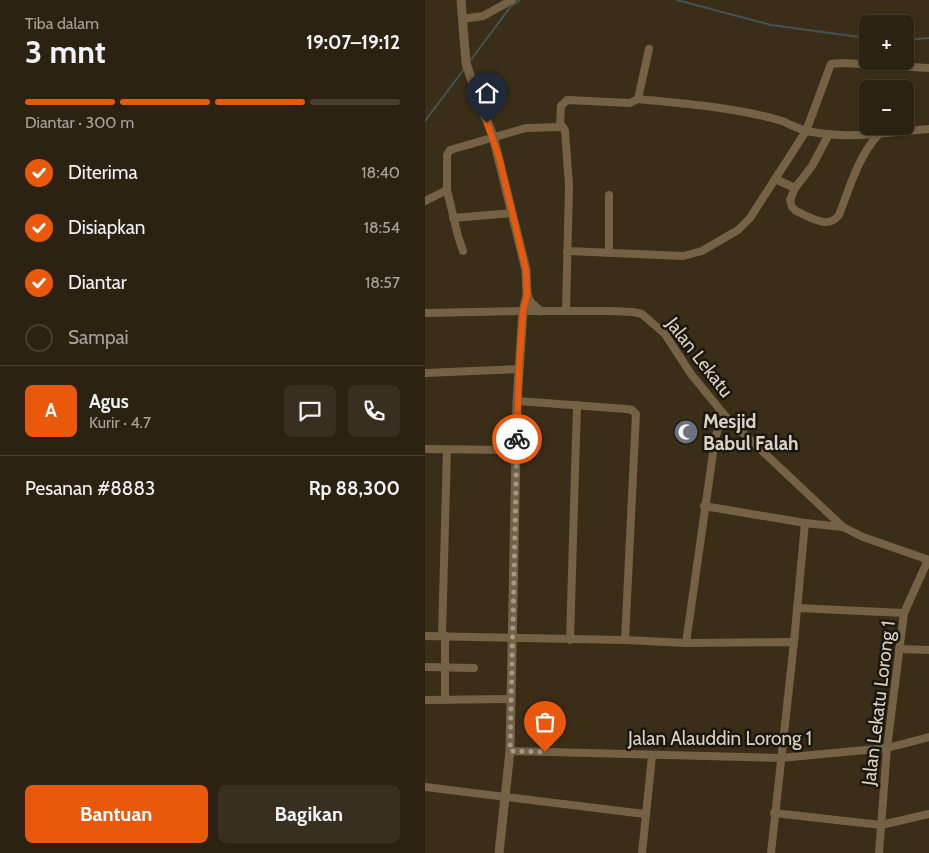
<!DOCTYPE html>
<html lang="id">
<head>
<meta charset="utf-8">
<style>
  :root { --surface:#2c2212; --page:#382f20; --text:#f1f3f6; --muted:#a6a49f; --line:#483f32; --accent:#ea580c }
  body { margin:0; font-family:Cabin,sans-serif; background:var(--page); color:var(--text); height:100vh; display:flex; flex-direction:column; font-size:19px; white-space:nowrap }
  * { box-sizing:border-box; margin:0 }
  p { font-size:16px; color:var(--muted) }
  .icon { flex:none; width:28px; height:28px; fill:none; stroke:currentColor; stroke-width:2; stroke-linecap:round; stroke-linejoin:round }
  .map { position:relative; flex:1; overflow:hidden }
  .sheet { display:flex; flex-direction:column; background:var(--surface); width:425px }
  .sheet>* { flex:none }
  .tools { position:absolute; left:434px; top:15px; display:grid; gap:10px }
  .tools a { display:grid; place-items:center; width:55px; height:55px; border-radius:8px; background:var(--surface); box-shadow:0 1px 4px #0004,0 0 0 1px var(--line); font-size:25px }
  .pin { position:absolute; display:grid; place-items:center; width:42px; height:42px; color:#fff; margin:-51px -21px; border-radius:50% 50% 50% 0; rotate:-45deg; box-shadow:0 0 5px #0007 }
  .pin .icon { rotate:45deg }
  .courier { position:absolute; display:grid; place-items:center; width:50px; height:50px; margin:-25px; border:4px solid #ea580c; border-radius:50%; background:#fff; color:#222; box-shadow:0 1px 6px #0007 }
  .head em { font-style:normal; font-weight:700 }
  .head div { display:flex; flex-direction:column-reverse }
  .head { display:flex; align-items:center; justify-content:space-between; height:85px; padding:0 25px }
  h1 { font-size:32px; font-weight:700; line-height:38px }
  .bar { display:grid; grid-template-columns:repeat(4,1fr); gap:8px 5px; align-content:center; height:60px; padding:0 25px }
  .bar i { height:6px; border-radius:4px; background:var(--line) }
  .bar .on { background:var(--accent) }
  .bar p { grid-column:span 4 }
  .line { display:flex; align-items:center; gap:12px; padding:0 25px; border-top:1px solid var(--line) }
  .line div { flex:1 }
  .round { display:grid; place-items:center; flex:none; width:52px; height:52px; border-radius:8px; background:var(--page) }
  ol { padding:0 25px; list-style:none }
  li { display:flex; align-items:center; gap:15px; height:55px }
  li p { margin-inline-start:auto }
  li .icon { padding:5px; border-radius:50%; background:var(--accent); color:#fff; stroke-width:4 }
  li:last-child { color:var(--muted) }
  li i { width:28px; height:28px; border:2px solid var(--line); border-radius:50% }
  .primary-button { display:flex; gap:10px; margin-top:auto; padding:10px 25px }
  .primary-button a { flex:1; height:58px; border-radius:8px; background:var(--accent); color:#fff; font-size:20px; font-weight:700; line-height:58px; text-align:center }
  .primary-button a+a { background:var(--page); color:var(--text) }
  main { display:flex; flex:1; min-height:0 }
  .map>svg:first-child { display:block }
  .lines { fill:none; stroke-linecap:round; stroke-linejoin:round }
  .stream { stroke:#445453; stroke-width:2 }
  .minor { stroke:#756143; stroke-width:8 }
  .tertiary { stroke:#756143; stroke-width:9 }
  .done { stroke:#a39989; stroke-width:5; stroke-dasharray:0 9 }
  .route { stroke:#ea580c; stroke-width:6 }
  .labels { text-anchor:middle; stroke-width:5; stroke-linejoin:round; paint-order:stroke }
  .street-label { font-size:19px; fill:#dbd3c6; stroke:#1c170d }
  .poi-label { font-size:19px; font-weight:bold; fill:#dbd3c6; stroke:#1c170d; text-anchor:start }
</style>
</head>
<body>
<main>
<section class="sheet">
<div class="head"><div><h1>3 mnt</h1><p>Tiba dalam</p></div><em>19:07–19:12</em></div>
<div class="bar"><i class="on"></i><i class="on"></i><i class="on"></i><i></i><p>Diantar · 300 m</p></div>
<ol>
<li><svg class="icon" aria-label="check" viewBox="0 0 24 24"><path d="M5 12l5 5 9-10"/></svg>Diterima<p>18:40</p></li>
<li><svg class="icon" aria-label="check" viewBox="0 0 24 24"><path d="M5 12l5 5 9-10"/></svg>Disiapkan<p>18:54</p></li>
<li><svg class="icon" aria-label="check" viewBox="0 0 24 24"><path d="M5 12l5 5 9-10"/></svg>Diantar<p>18:57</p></li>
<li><i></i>Sampai</li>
</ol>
<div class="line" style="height:90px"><b class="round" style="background:var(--accent);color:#fff">A</b><div><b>Agus</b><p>Kurir · 4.7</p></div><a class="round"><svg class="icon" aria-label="chat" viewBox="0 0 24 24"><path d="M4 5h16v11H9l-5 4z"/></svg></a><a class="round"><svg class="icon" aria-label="phone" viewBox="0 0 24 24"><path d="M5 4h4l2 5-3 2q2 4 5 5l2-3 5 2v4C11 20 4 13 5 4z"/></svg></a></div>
<div class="line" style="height:65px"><div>Pesanan #8883</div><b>Rp 88,300</b></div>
<div class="primary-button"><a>Bantuan</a><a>Bagikan</a></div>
</section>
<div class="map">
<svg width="504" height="853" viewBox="0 0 504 853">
  <rect width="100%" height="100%" fill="#3a2e18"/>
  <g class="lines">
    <g class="stream">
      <path d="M252 0 346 25 442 38"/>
      <path d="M480 40 504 38"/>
      <path d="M45 61 86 6 95 0"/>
      <path d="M0 121 39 69"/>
    </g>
    <g class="minor">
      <path d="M37 19 58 16 87 0"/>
      <path d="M213 99 224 49"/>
      <path d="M135 126 136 106 142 100 205 103 213 99C261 104 310 107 357 121 365 124 373 129 382 131 422 140 464 132 504 129"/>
      <path d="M404 134 387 166 370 188 365 200 367 207 371 211C385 217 403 230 414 215 425 187 433 156 454 134"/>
      <path d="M350 179 370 188"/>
      <path d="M22 190 33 236 38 251"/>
      <path d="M0 201 22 190V155L25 150 101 128 138 127 140 131 144 186 141 311"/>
      <path d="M28 218 87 213"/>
      <path d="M142 251 258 256 277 251 313 230 325 218 381 131 406 64 418 63 504 68"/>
      <path d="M184 253V195"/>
      <path d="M0 313 98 311H187L208 312 217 314 240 334 266 374 301 417 418 527 438 537 504 560"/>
      <path d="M0 373 94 369"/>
      <path d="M92 401 202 409 207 410 211 414 200 640 261 643"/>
      <path d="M301 417 293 429 290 439 261 643 369 642 346 853"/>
      <path d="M0 449 91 450"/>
      <path d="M279 506 380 523 418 527"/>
      <path d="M372 608 479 613"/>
      <path d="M0 636 200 640"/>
      <path d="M17 636 22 450"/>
      <path d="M145 640 152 405"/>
      <path d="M369 642 380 523"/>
      <path d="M474 649 504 650"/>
      <path d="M0 667 49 668"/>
      <path d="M0 700 86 699"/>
      <path d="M20 700V636"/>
      <path d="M85 751 355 758 462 748 504 737"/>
      <path d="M0 787 220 814"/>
      <path d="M349 813 456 825 504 814"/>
      <path d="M217 853 227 756"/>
      <path d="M454 853 462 748 479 613 503 560"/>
    </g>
    <g class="tertiary">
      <path d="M36 0 41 63 52 96 68 136 101 270 102 295 98 311 92 401 85 751 74 853"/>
      <path d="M102 295 105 302 115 311"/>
    </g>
  </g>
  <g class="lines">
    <path class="done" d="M92 439 85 751 120 752"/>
    <path class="route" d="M62 123 74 157 101 270 102 295 98 311 94 369 92 439"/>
  </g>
  <defs>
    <symbol id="mosque-disc" viewBox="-11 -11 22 22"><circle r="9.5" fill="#6b7280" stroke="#1c170d"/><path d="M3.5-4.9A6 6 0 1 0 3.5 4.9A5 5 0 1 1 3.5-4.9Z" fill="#fff"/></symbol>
  </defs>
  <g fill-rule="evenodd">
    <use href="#mosque-disc" x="247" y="418" width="28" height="28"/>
  </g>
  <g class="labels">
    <g class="street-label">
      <text transform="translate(275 357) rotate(52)" y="7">Jalan Lekatu</text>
      <text transform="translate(453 703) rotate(-83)" y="7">Jalan Lekatu Lorong 1</text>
      <text x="295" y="745">Jalan Alauddin Lorong 1</text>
    </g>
    <g class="poi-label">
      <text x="278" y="428">Mesjid<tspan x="278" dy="22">Babul Falah</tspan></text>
    </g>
  </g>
</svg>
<div class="tools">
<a>+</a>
<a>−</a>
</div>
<div class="pin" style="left:120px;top:752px;background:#ea580c"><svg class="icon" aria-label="bag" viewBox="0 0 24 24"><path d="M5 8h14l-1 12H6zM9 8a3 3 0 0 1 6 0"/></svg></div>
<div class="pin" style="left:62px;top:123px;background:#1f2937"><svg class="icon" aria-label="home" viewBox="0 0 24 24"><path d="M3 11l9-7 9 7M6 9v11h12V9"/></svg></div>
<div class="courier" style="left:92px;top:439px"><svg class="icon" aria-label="bike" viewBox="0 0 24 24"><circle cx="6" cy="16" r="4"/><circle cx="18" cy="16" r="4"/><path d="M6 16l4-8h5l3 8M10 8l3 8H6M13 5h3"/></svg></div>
</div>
</main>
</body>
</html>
